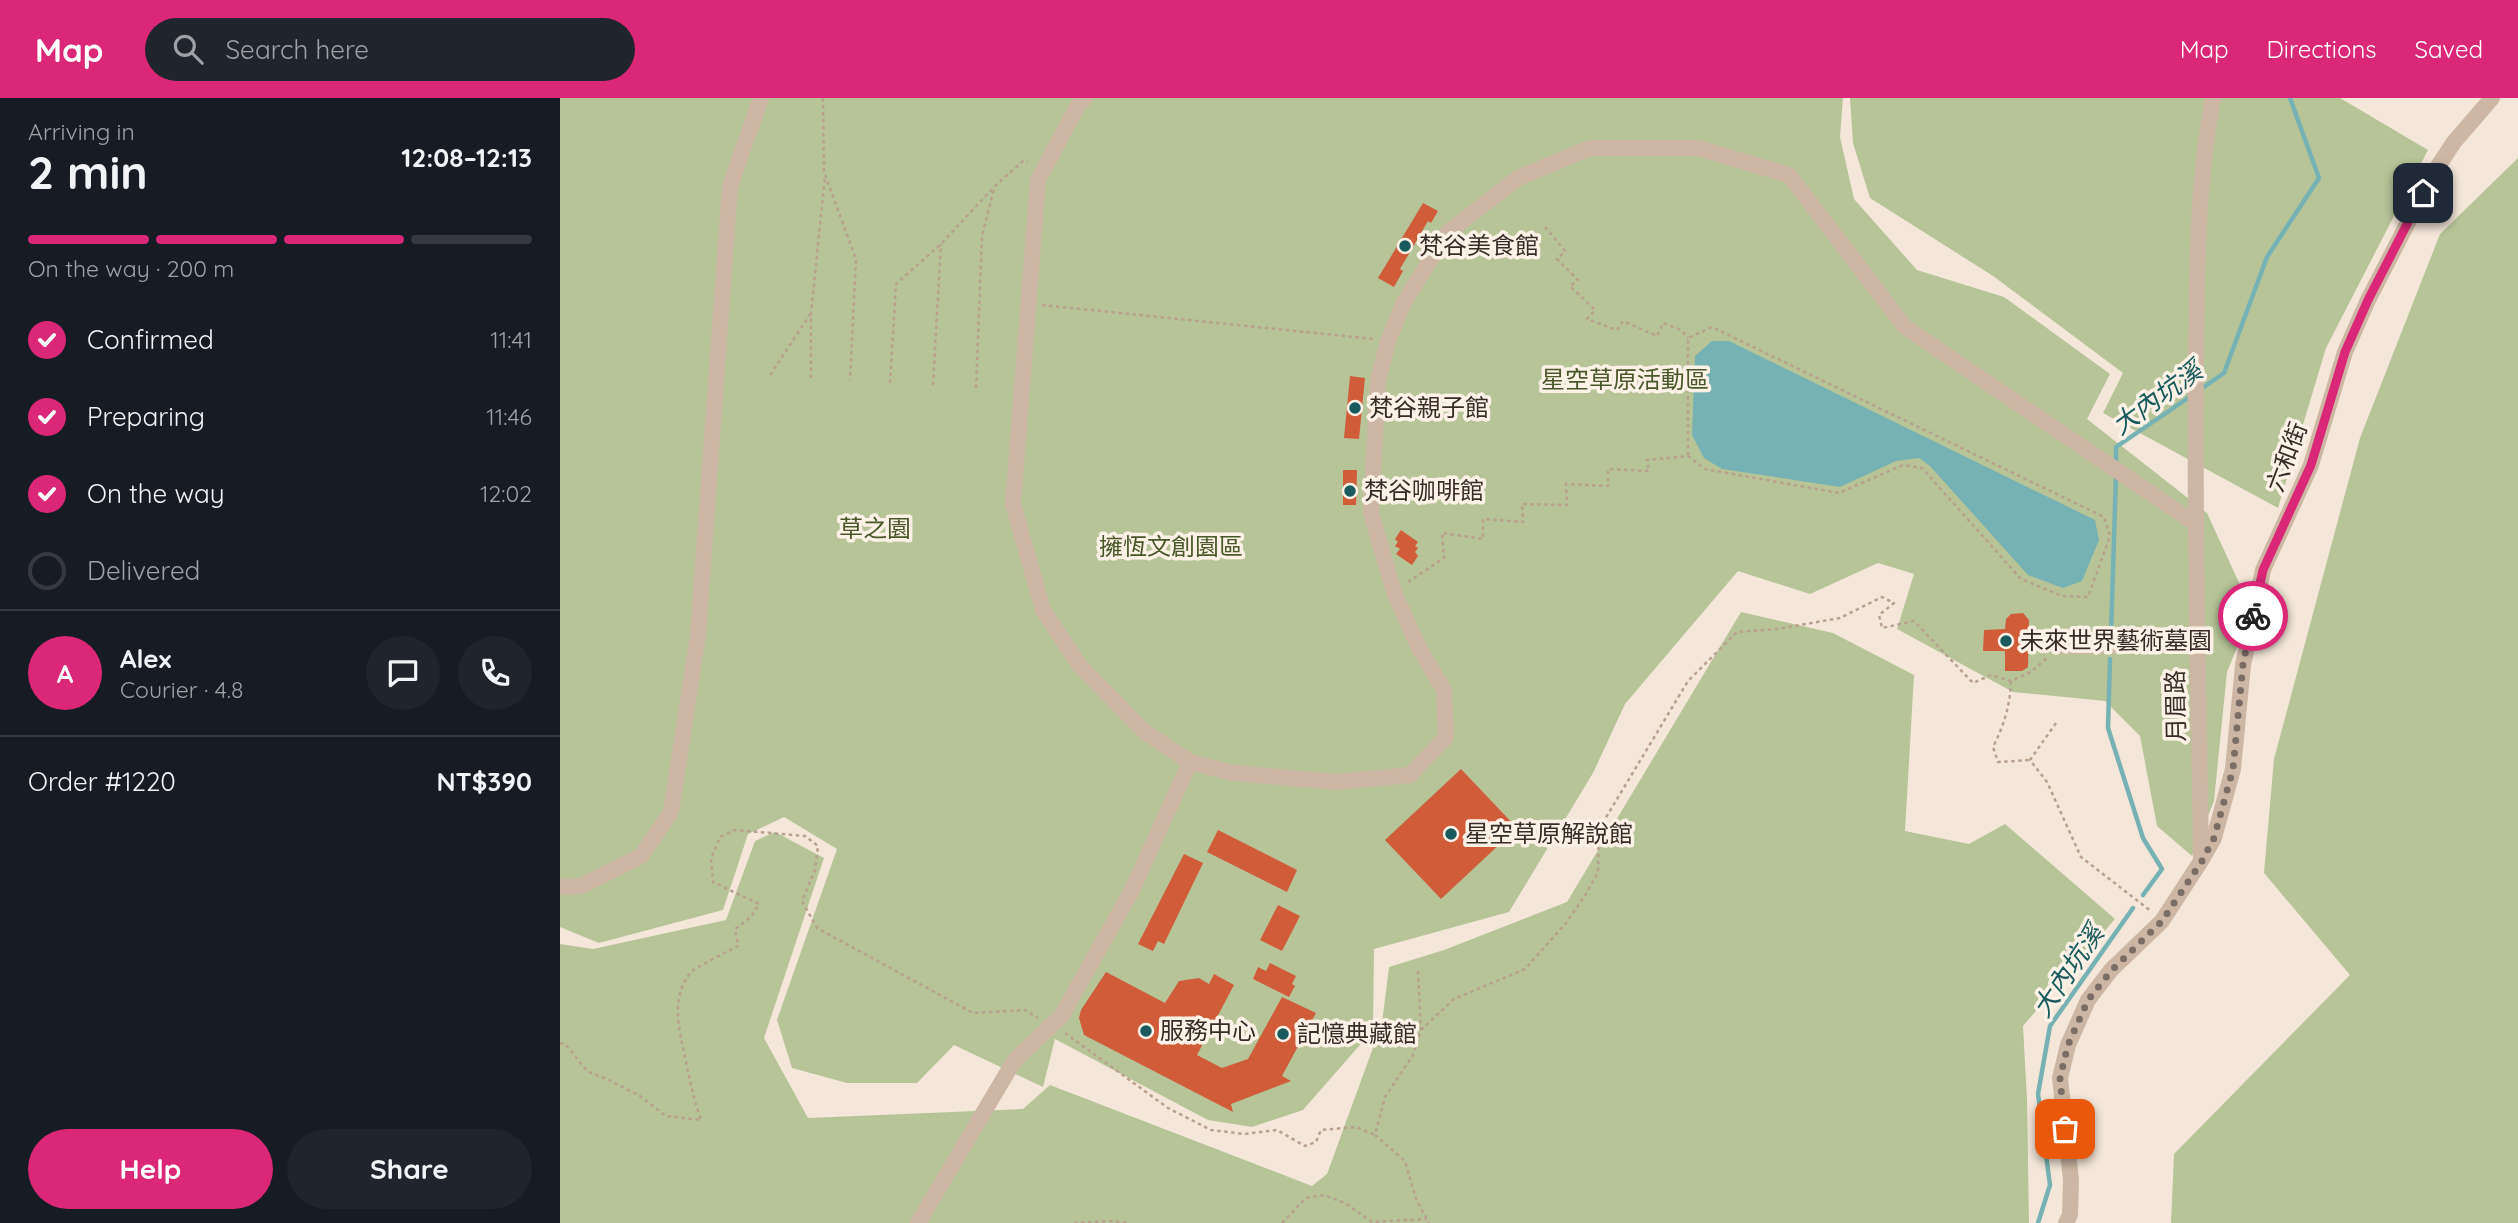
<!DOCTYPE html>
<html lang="en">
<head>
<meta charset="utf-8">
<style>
  :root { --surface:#171b24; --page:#20242c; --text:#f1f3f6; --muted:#9ea1a6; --line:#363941; --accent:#db2777 }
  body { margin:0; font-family:Quicksand,"Noto Sans TC",sans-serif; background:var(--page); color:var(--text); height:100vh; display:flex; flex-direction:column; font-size:26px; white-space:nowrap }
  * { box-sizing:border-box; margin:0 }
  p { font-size:23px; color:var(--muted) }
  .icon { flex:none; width:38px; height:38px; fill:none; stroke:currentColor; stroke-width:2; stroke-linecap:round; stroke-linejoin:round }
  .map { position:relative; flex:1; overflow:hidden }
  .details { display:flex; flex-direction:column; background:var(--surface); width:560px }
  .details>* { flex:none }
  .pin { position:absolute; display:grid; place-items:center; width:60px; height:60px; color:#fff; margin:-30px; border-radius:14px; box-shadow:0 4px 10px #0006 }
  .courier { position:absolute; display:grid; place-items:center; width:70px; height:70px; margin:-35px; border:5px solid #db2777; border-radius:50%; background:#fff; color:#222; box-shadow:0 2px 9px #0007 }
  .summary em { font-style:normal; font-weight:800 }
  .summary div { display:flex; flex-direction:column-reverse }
  .summary { display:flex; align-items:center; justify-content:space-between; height:119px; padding:0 28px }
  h1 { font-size:46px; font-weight:800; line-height:52px }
  .bar { display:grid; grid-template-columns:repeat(4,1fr); gap:10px 7px; align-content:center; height:84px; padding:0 28px }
  .bar i { height:9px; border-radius:5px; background:var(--line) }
  .bar .current { background:var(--accent) }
  .bar p { grid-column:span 4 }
  .line { display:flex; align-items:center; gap:18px; padding:0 28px; border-top:2px solid var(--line) }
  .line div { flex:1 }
  .round { display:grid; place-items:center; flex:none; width:74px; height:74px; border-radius:37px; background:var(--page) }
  ol { padding:0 28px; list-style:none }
  li { display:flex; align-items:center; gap:21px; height:77px }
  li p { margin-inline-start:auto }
  li .icon { padding:7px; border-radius:50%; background:var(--accent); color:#fff; stroke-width:4 }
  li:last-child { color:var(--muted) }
  li i { width:38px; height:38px; border:4px solid var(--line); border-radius:50% }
  .button { display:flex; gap:14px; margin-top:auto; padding:14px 28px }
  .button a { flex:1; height:80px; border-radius:42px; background:var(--accent); color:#fff; font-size:28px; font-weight:800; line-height:80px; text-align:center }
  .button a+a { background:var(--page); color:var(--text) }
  header { display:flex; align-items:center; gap:42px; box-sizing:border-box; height:98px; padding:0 35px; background:var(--accent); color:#fff }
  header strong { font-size:33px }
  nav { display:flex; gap:38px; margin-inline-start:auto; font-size:24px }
  .search { width:490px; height:63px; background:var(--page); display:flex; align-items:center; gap:18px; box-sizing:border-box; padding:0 24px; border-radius:38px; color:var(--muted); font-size:26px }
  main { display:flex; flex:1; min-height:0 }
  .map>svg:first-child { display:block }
  .green { fill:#b6c498 }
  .water { fill:#76b2b3 }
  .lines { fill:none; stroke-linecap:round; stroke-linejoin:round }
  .stream { stroke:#76b2b3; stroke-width:4.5 }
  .building { fill:#d15c3a }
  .path { stroke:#b9a08e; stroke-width:2.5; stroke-dasharray:3.5 3.5; stroke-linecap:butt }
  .minor { stroke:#cdb6a4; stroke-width:16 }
  .done { stroke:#7a6d65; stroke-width:7; stroke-dasharray:0 12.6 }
  .route { stroke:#db2777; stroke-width:9 }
  .poi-dot { fill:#185a5d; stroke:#fbf1e6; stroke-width:2.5 }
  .labels { text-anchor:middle; stroke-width:7; stroke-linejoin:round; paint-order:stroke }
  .poi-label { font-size:24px; fill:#382c27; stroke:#fbf1e6; text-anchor:start }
  .park-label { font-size:24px; fill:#485828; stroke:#fbf1e6 }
  .street-label { font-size:24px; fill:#382c27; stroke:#fbf1e6 }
  .water-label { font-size:26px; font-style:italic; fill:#185a5d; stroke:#fbf1e6 }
</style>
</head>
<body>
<header>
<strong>Map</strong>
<div class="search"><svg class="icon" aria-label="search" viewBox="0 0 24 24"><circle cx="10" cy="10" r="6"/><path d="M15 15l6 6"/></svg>Search here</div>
<nav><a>Map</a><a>Directions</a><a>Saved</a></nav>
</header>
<main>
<section class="details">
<div class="summary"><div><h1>2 min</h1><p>Arriving in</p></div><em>12:08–12:13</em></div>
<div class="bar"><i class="current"></i><i class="current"></i><i class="current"></i><i></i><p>On the way · 200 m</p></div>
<ol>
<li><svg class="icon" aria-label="check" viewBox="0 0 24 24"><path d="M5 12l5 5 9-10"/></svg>Confirmed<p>11:41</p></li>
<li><svg class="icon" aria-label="check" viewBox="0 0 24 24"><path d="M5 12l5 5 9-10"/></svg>Preparing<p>11:46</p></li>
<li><svg class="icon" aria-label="check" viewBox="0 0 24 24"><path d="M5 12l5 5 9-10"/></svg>On the way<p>12:02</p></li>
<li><i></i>Delivered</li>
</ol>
<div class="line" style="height:126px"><b class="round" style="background:var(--accent);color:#fff">A</b><div><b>Alex</b><p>Courier · 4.8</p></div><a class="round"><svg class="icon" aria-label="chat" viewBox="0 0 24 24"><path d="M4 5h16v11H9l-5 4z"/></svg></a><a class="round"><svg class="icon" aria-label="phone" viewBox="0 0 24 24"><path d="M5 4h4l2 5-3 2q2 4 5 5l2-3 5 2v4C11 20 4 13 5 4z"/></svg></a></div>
<div class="line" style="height:91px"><div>Order #1220</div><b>NT$390</b></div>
<div class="button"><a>Help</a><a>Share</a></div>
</section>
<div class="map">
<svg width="1958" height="1125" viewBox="0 0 1958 1125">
  <rect width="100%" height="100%" fill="#f4e7d9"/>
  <g class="green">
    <path d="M0 0H1283L1280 39 1294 101 1357 172 1444 199 1550 276 1527 321 1647 415 1692 513 1667 574 1654 703 1632 758 1597 728 1580 638 1545 603 1453 594 1337 531 1354 476 1318 465 1250 496 1178 473 1065 606 1033 675 949 814 814 851 813 932 743 1012 692 1029 648 1022 495 941 483 989 394 947 357 985H287L232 970 217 922 277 751 224 719 188 736 163 812 39 845 0 829Z"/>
    <path d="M1290 0H1780L1868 52 1766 250 1718 410 1543 315 1563 275 1433 178 1310 100 1293 45Z"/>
    <path d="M1958 60V1125H1611L1614 1056 1790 877 1704 775 1714 661 1800 340 1880 136Z"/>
    <path d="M1181 514 1273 535 1354 577 1345 733 1409 746 1445 726 1555 821 1463 928 1467 1001 1469 1125H0V846L33 851 166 822 195 743 215 734 264 760 204 940 248 1020 463 1011 490 987 752 1088 767 1076 822 925 829 869 884 852 1007 804Z"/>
  </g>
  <path class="water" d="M1152 243H1169L1535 422 1539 442 1522 483 1503 490 1468 477 1370 368 1359 360 1336 363 1280 389 1162 371 1144 360 1132 337 1135 258Z"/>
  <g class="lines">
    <g class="stream">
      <path d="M1641 291 1664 275 1707 159 1759 80 1730 0"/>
      <path d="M1556 365V349L1631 298"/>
      <path d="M1551 536 1556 377"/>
      <path d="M1550 561 1548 630 1583 740 1602 771 1583 797"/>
      <path d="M1478 1125 1490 1087 1478 996 1490 928 1573 810"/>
    </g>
  </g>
  <g class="building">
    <path d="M863 105 878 113 871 125 868 123 840 171 843 173 834 189 818 180Z"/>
    <path d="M790 278 805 280 799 341 784 340Z"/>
    <path d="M783 372H797L796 407H783Z"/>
    <path d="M841 432 858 444 855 448 858 450 855 454 858 458 852 467 836 456 840 451 835 448 838 444 835 441Z"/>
    <path d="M1463 515 1469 522 1468 569 1462 573H1445V553H1423L1424 532 1445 531 1446 521 1451 516Z"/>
    <path d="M901 671 957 730 881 801 825 742Z"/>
    <path d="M658 732 737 772 727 794 647 754Z"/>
    <path d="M624 756 643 765 604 846 598 843 593 853 578 846Z"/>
    <path d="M718 807 740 818 722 853 700 842Z"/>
    <path d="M710 865 736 878 732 886 735 888 729 899 693 881 698 869 706 873Z"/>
    <path d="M546 874 605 905 619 883 639 880 649 886 654 876 674 887 637 957 662 970 688 961 722 899 756 915 722 978 731 983 671 1006 673 1014 524 937 519 920 521 912Z"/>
  </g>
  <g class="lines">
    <g class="path">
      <path d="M263 0 264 74 296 161 290 282"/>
      <path d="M985 129 1005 153 997 161 1018 182 1010 188 1035 212 1027 221 1057 232 1063 223 1097 238 1103 225 1121 232 1128 240"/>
      <path d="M482 207 814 241"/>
      <path d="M210 277 251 215"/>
      <path d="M251 280V215L265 78"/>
      <path d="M330 285 336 186 381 146 435 88 463 63 468 64"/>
      <path d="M373 287 381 146"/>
      <path d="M416 290 422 138 434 91"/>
      <path d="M848 484 884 460 882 435 923 441V421L963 424 962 406 1007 407 1006 386 1048 388V371L1089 373 1087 362 1128 358 1145 371 1279 395 1343 367 1362 370 1461 481 1502 498 1528 499 1550 438 1544 419 1152 229 1128 240V358"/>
      <path d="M1451 583C1450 608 1444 627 1433 649L1438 664 1470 662"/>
      <path d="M1496 625 1470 662 1487 684 1521 759 1592 814"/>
      <path d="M858 873 861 932 853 957 825 999 815 1037 845 1063 856 1101 869 1125"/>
      <path d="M861 932 894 901 965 871 1006 825 1026 796 1038 774 1039 731 1128 583 1177 534 1217 531 1280 520 1322 499 1334 505 1319 517 1322 530 1354 523 1413 585 1431 577 1451 583 1471 574 1488 559"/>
      <path d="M505 935 608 1010 651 1032 684 1036 717 1032 745 1048 756 1044 761 1032 796 1029 815 1037"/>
      <path d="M0 945 5 946 28 974 47 981 80 998 106 1018 141 1022C134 1002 130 984 126 964 120 933 109 901 131 874 133 871 170 852 178 848L175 831 191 819 199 806 153 784 151 761 160 739 175 732 245 738 258 748 255 772 242 803 257 830 413 915 465 912 478 920"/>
      <path d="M514 1125 551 1123 569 1125"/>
      <path d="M722 1125 746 1100 764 1097 785 1105 812 1124 867 1121"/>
    </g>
    <g class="minor">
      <path d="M525 0 518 7 478 82 453 406 483 512 520 568 585 634 630 664 673 675 777 684 850 677 886 639 884 592 859 550 834 494 811 415 818 283 828 243 844 204 888 134 958 80 1030 50H1138L1229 77 1345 229 1636 426"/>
      <path d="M1501 548H1638"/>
      <path d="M1641 761C1639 599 1634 436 1636 274 1637 183 1636 90 1653 0"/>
      <path d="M0 789 21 788 81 758 111 714 138 537 170 88 201 0"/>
      <path d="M358 1125 454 963 502 917 572 792 630 664"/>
      <path d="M1506 1125 1510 1117 1511 1082 1500 980 1508 947 1528 902 1551 872 1602 823 1641 763 1654 740 1673 671 1683 567 1703 472 1751 367 1785 254 1808 202 1873 76 1894 44 1932 0"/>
    </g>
  </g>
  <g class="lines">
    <path class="done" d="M1505 1031 1500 980 1508 947 1528 902 1552 872 1602 823 1642 763 1654 740 1673 671 1683 566 1693 518"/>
    <path class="route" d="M1693 518 1703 472 1751 367 1785 254 1808 202 1863 95"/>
  </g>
  <g class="poi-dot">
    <circle cx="845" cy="148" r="7"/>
    <circle cx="795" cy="310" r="7"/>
    <circle cx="790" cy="393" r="7"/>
    <circle cx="1446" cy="543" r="7"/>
    <circle cx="891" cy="736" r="7"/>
    <circle cx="586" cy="933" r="7"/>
    <circle cx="723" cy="936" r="7"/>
  </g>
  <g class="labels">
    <g class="poi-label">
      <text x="859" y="156">梵谷美食館</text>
      <text x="809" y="318">梵谷親子館</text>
      <text x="804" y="401">梵谷咖啡館</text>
      <text x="1460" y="551">未來世界藝術墓園</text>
      <text x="905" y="744">星空草原解說館</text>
      <text x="600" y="941">服務中心</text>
      <text x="737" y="944">記憶典藏館</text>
    </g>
    <g class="park-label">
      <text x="1065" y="290">星空草原活動區</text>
      <text x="315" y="439">草之園</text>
      <text x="611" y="457">擁恆文創園區</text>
    </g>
    <g class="street-label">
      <text transform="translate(1727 359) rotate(-69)" y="8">六和街</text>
      <text transform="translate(1616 608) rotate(-91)" y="8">月眉路</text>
    </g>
    <g class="water-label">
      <text transform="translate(1597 300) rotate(-36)" y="9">大內坑溪</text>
      <text transform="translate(1508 873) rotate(-56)" y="9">大內坑溪</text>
    </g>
  </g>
</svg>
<div class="pin" style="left:1505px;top:1031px;background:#ea580c"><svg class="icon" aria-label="bag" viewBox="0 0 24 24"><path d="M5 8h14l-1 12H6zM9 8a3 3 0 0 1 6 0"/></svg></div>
<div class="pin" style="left:1863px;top:95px;background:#1f2937"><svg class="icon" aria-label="home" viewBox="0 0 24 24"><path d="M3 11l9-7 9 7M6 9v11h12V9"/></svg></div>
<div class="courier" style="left:1693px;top:518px"><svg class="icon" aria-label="bike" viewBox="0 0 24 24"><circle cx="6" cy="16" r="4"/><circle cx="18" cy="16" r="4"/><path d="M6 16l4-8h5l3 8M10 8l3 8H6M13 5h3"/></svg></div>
</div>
</main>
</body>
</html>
